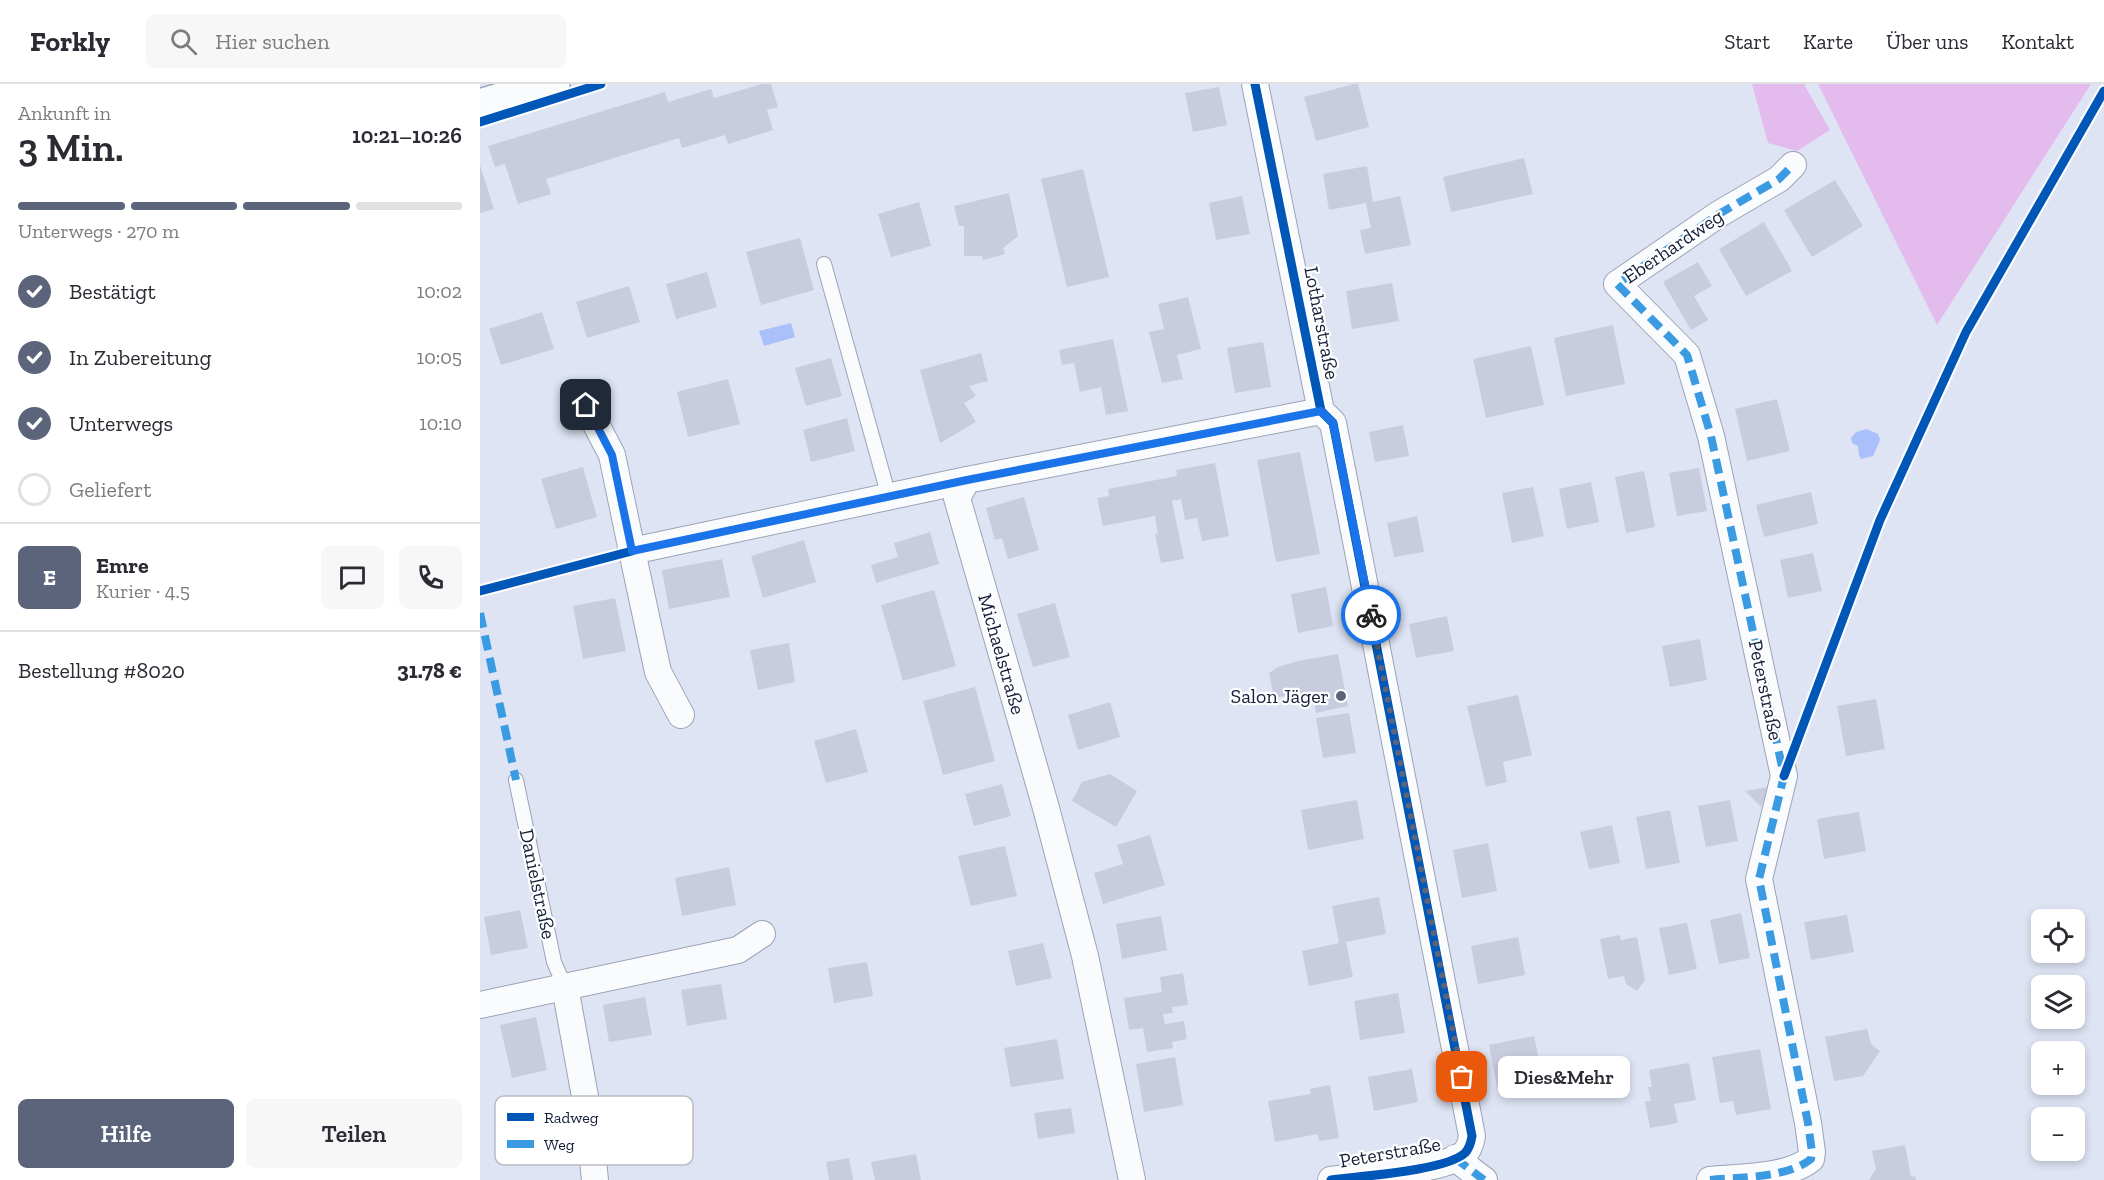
<!DOCTYPE html>
<html lang="de">
<head>
<meta charset="utf-8">
<style>
  :root { --surface:#fff; --page:#f7f7f7; --text:#2b2b33; --muted:#7c7c81; --line:#e1e1e2; --accent:#5b647a }
  body { margin:0; font-family:"Zilla Slab",serif; background:var(--page); color:var(--text); height:100vh; display:flex; flex-direction:column; font-size:22px; white-space:nowrap }
  * { box-sizing:border-box; margin:0 }
  p { font-size:20px; color:var(--muted) }
  .icon { flex:none; width:33px; height:33px; fill:none; stroke:currentColor; stroke-width:2; stroke-linecap:round; stroke-linejoin:round }
  .map { position:relative; flex:1; overflow:hidden }
  .drawer { display:flex; flex-direction:column; background:var(--surface); width:480px }
  .drawer>* { flex:none }
  .fabs { position:absolute; left:1551px; top:825px; display:grid; gap:12px }
  .fabs a { display:grid; place-items:center; width:54px; height:54px; border-radius:9px; background:var(--surface); box-shadow:0 3px 9px #0003; font-size:30px }
  .pin { position:absolute; display:grid; place-items:center; width:51px; height:51px; color:#fff; margin:-26px; border-radius:12px; box-shadow:0 3px 9px #0006 }
  .courier { position:absolute; display:grid; place-items:center; width:60px; height:60px; margin:-30px; border:4px solid #1a73e8; border-radius:50%; background:#fff; color:#222; box-shadow:0 2px 8px #0007 }
  .bubble { position:absolute; height:42px; border-radius:9px; background:var(--surface); box-shadow:0 3px 9px #0003; font-size:20px; font-weight:600; line-height:42px; text-align:center }
  .headline em { font-style:normal; font-weight:600 }
  .headline div { display:flex; flex-direction:column-reverse }
  .headline { display:flex; align-items:center; justify-content:space-between; height:102px; padding:0 18px }
  h1 { font-size:39px; font-weight:600; line-height:45px }
  .bar { display:grid; grid-template-columns:repeat(4,1fr); gap:9px 6px; align-content:center; height:72px; padding:0 18px }
  .bar i { height:8px; border-radius:4px; background:var(--line) }
  .bar .selected { background:var(--accent) }
  .bar p { grid-column:span 4 }
  .line { display:flex; align-items:center; gap:15px; padding:0 18px; border-top:2px solid var(--line) }
  .line div { flex:1 }
  .round { display:grid; place-items:center; flex:none; width:63px; height:63px; border-radius:9px; background:var(--page) }
  ol { padding:0 18px; list-style:none }
  li { display:flex; align-items:center; gap:18px; height:66px }
  li p { margin-inline-start:auto }
  li .icon { padding:6px; border-radius:50%; background:var(--accent); color:#fff; stroke-width:4 }
  li:last-child { color:var(--muted) }
  li i { width:33px; height:33px; border:3px solid var(--line); border-radius:50% }
  .cta { display:flex; gap:12px; margin-top:auto; padding:12px 18px }
  .cta a { flex:1; height:69px; border-radius:9px; background:var(--accent); color:#fff; font-size:24px; font-weight:600; line-height:69px; text-align:center }
  .cta a+a { background:var(--page); color:var(--text) }
  header { display:flex; align-items:center; gap:36px; box-sizing:border-box; height:84px; padding:0 30px; background:var(--surface); border-bottom:2px solid var(--line) }
  header strong { font-size:28px }
  nav { display:flex; gap:33px; margin-inline-start:auto; font-size:21px }
  .search { width:420px; height:54px; background:var(--page); display:flex; align-items:center; gap:15px; box-sizing:border-box; padding:0 21px; border-radius:9px; color:var(--muted); font-size:22px }
  main { display:flex; flex:1; min-height:0 }
  .map>svg:first-child { display:block }
  .green { fill:#e3bbed }
  .water { fill:#a9c0fa }
  .building { fill:#c9ccdf }
  .lines { fill:none; stroke-linecap:round; stroke-linejoin:round }
  .lane-casing { stroke:#9ba3b6; stroke-width:16 }
  .street-casing { stroke:#9ba3b6; stroke-width:28 }
  .secondary-casing { stroke:#9ba3b6; stroke-width:36 }
  .lane { stroke:#fafbfd; stroke-width:14 }
  .street { stroke:#fafbfd; stroke-width:26 }
  .secondary { stroke:#fafbfd; stroke-width:33 }
  .quiet { stroke:#3b9be2; stroke-width:8; stroke-dasharray:15 8; stroke-linecap:butt }
  .cycleway-casing { stroke:#fff; stroke-width:13 }
  .cycleway { stroke:#0057b8; stroke-width:9 }
  .done { stroke:#5b647a; stroke-width:6; stroke-dasharray:0 10.8 }
  .route { stroke:#1a73e8; stroke-width:8 }
  .poi-dot { fill:#5b647a; stroke:#fff; stroke-width:2 }
  .labels { text-anchor:middle; stroke-width:4.5; stroke-linejoin:round; paint-order:stroke }
  .street-label { font-size:20px; fill:#151f39; stroke:#fff }
  .poi-label { font-size:20px; fill:#151f39; stroke:#fff; text-anchor:end }
  .key { fill:#fff; stroke:#b9bcc4; stroke-width:1.5 }
  .key-label { font-size:16px; fill:#151f39 }
</style>
</head>
<body>
<header>
<strong>Forkly</strong>
<div class="search"><svg class="icon" aria-label="search" viewBox="0 0 24 24"><circle cx="10" cy="10" r="6"/><path d="M15 15l6 6"/></svg>Hier suchen</div>
<nav><a>Start</a><a>Karte</a><a>Über uns</a><a>Kontakt</a></nav>
</header>
<main>
<section class="drawer">
<div class="headline"><div><h1>3 Min.</h1><p>Ankunft in</p></div><em>10:21–10:26</em></div>
<div class="bar"><i class="selected"></i><i class="selected"></i><i class="selected"></i><i></i><p>Unterwegs · 270 m</p></div>
<ol>
<li><svg class="icon" aria-label="check" viewBox="0 0 24 24"><path d="M5 12l5 5 9-10"/></svg>Bestätigt<p>10:02</p></li>
<li><svg class="icon" aria-label="check" viewBox="0 0 24 24"><path d="M5 12l5 5 9-10"/></svg>In Zubereitung<p>10:05</p></li>
<li><svg class="icon" aria-label="check" viewBox="0 0 24 24"><path d="M5 12l5 5 9-10"/></svg>Unterwegs<p>10:10</p></li>
<li><i></i>Geliefert</li>
</ol>
<div class="line" style="height:108px"><b class="round" style="background:var(--accent);color:#fff">E</b><div><b>Emre</b><p>Kurier · 4.5</p></div><a class="round"><svg class="icon" aria-label="chat" viewBox="0 0 24 24"><path d="M4 5h16v11H9l-5 4z"/></svg></a><a class="round"><svg class="icon" aria-label="phone" viewBox="0 0 24 24"><path d="M5 4h4l2 5-3 2q2 4 5 5l2-3 5 2v4C11 20 4 13 5 4z"/></svg></a></div>
<div class="line" style="height:78px"><div>Bestellung #8020</div><b>31.78 €</b></div>
<div class="cta"><a>Hilfe</a><a>Teilen</a></div>
</section>
<div class="map">
<svg width="1624" height="1096" viewBox="0 0 1624 1096">
  <rect width="100%" height="100%" fill="#dee4f4"/>
  <g class="green">
    <path d="M1272 0H1324L1350 46 1317 67 1288 59Z"/>
    <path d="M1338 0H1611L1457 241Z"/>
  </g>
  <g class="water">
    <path d="M311 239 315 253 284 262 279 247Z"/>
    <path d="M1387 345 1398 350 1400 356 1393 372 1381 375 1379 372 1378 362 1372 359 1371 354 1376 348Z"/>
  </g>
  <g class="building">
    <path d="M282 0H291L298 23 287 26 293 46 248 60 245 51 202 64 199 54 66 95 71 110 38 120 25 80 15 83 8 62 185 8 188 18 231 5 234 14Z"/>
    <path d="M874 0H878L889 43 836 57 824 13Z"/>
    <path d="M739 3 747 41 713 48 705 9Z"/>
    <path d="M1044 74 1053 110 971 128 963 93Z"/>
    <path d="M0 81 14 125 0 129Z"/>
    <path d="M887 82 893 118 920 112 931 161 885 170 880 146 891 144 886 119 849 126 843 90Z"/>
    <path d="M603 85 629 193 587 203 561 95Z"/>
    <path d="M1355 96 1383 142 1332 173 1304 126Z"/>
    <path d="M529 109 538 152 523 164 525 170 503 176 502 172H484V142H479L474 122Z"/>
    <path d="M762 112 770 150 736 156 729 119Z"/>
    <path d="M439 118 451 162 411 173 398 130Z"/>
    <path d="M1284 138 1312 187 1266 212 1239 165Z"/>
    <path d="M320 154 334 206 281 221 266 168Z"/>
    <path d="M1218 178 1232 202 1214 212 1228 236 1211 246 1183 198Z"/>
    <path d="M227 188 237 223 196 235 186 200Z"/>
    <path d="M912 199 919 237 872 245 866 207Z"/>
    <path d="M149 202 160 238 107 254 96 218Z"/>
    <path d="M708 213 721 265 697 271 703 295 682 299 669 248 684 245 678 220Z"/>
    <path d="M62 228 74 265 21 281 9 245Z"/>
    <path d="M1133 241 1145 300 1086 312 1074 254Z"/>
    <path d="M633 255 648 327 626 331 621 303 600 308 594 279 582 281 579 266Z"/>
    <path d="M783 258 791 303 755 309 747 264Z"/>
    <path d="M1051 262 1064 321 1006 334 993 275Z"/>
    <path d="M501 269 508 297 489 302 496 312 484 319 496 338 460 359 440 286Z"/>
    <path d="M351 274 362 312 326 322 315 284Z"/>
    <path d="M248 295 260 340 208 353 197 308Z"/>
    <path d="M1297 315 1310 367 1267 377 1255 325Z"/>
    <path d="M367 334 375 367 331 378 323 346Z"/>
    <path d="M923 341 929 372 895 378 889 348Z"/>
    <path d="M820 368 840 470 796 478 777 376Z"/>
    <path d="M735 379 749 452 722 457 717 434 705 436 701 415 692 417 704 475 681 479 675 450H678L675 432 623 442 617 414 629 412 628 405 697 392 696 386Z"/>
    <path d="M103 383 117 433 76 445 61 395Z"/>
    <path d="M1219 384 1227 427 1197 432 1189 389Z"/>
    <path d="M1164 387 1175 443 1146 449 1135 393Z"/>
    <path d="M1111 398 1119 438 1087 445 1079 405Z"/>
    <path d="M1053 403 1064 452 1032 459 1022 409Z"/>
    <path d="M1331 408 1338 440 1284 453 1276 421Z"/>
    <path d="M544 413 559 466 528 475 522 454 515 456 506 424Z"/>
    <path d="M937 432 944 468 914 473 907 439Z"/>
    <path d="M450 448 459 480 396 499 391 481 418 473 414 459Z"/>
    <path d="M324 456 336 498 283 514 271 472Z"/>
    <path d="M1333 469 1342 507 1308 514 1300 476Z"/>
    <path d="M242 475 250 513 189 525 182 486Z"/>
    <path d="M846 503 853 542 818 549 811 510Z"/>
    <path d="M454 506 476 582 423 597 401 521Z"/>
    <path d="M135 514 146 567 103 575 93 522Z"/>
    <path d="M575 519 590 573 553 583 537 530Z"/>
    <path d="M967 532 974 567 936 574 929 540Z"/>
    <path d="M1220 555 1227 596 1190 603 1182 562Z"/>
    <path d="M309 559 315 598 278 606 270 566Z"/>
    <path d="M858 570 868 622 836 629 833 607 794 614 789 589 798 583 818 577Z"/>
    <path d="M495 603 515 677 463 691 443 617Z"/>
    <path d="M1038 611 1052 671 1023 678 1027 698 1006 703 987 622Z"/>
    <path d="M1396 615 1405 665 1366 672 1357 622Z"/>
    <path d="M630 618 640 653 598 666 588 631Z"/>
    <path d="M869 629 876 669 843 674 836 634Z"/>
    <path d="M376 645 388 688 346 699 334 657Z"/>
    <path d="M630 690 657 707 636 743 592 717 602 698Z"/>
    <path d="M522 700 531 732 494 742 485 710Z"/>
    <path d="M1289 703 1281 723 1265 707Z"/>
    <path d="M877 716 884 755 828 766 821 726Z"/>
    <path d="M1250 716 1258 757 1226 763 1218 722Z"/>
    <path d="M1190 726 1200 779 1166 785 1156 733Z"/>
    <path d="M1379 728 1386 767 1344 775 1337 735Z"/>
    <path d="M1132 741 1140 779 1109 785 1100 748Z"/>
    <path d="M670 751 685 801 623 820 614 789 643 780 637 761Z"/>
    <path d="M1008 759 1017 807 982 814 973 766Z"/>
    <path d="M525 762 537 812 491 822 478 772Z"/>
    <path d="M249 783 256 821 202 832 195 794Z"/>
    <path d="M899 813 906 850 866 858 873 893 829 902 822 867 859 859 852 822Z"/>
    <path d="M40 826 48 864 11 871 4 833Z"/>
    <path d="M1261 829 1270 874 1239 880 1230 836Z"/>
    <path d="M1367 831 1374 868 1331 876 1324 838Z"/>
    <path d="M681 832 687 866 642 875 636 840Z"/>
    <path d="M1207 839 1217 885 1189 891 1179 844Z"/>
    <path d="M1140 851 1141 856 1157 853 1165 896 1157 907 1146 900 1144 892 1128 895 1120 855Z"/>
    <path d="M1038 853 1045 891 998 900 991 862Z"/>
    <path d="M563 859 572 894 536 902 528 867Z"/>
    <path d="M387 878 393 912 354 919 348 884Z"/>
    <path d="M703 889 708 921 692 923 693 929 683 930 685 940 704 937 707 955 692 958 693 964 667 968 663 944 649 946 644 914 682 908 680 893Z"/>
    <path d="M241 900 247 935 207 942 201 906Z"/>
    <path d="M918 909 925 949 880 956 874 917Z"/>
    <path d="M165 913 172 951 129 958 123 921Z"/>
    <path d="M56 933 67 986 32 994 20 941Z"/>
    <path d="M1387 945 1391 960 1400 967 1383 992 1354 997 1345 953Z"/>
    <path d="M1054 952 1063 994 1017 1003 1009 961Z"/>
    <path d="M577 955 584 995 531 1003 524 964Z"/>
    <path d="M1280 965 1291 1025 1256 1031 1253 1017 1240 1019 1232 973Z"/>
    <path d="M695 973 703 1021 664 1028 656 980Z"/>
    <path d="M1209 979 1216 1016 1194 1020 1198 1039 1170 1044 1165 1017H1171L1168 1003H1172L1169 986Z"/>
    <path d="M932 985 938 1018 894 1027 888 993Z"/>
    <path d="M850 1001 859 1054 839 1057 838 1050 795 1058 788 1017 831 1010 830 1005Z"/>
    <path d="M591 1024 595 1049 558 1055 554 1029Z"/>
    <path d="M1425 1061 1431 1093 1435 1092 1436 1096H1389L1396 1085 1392 1067Z"/>
    <path d="M436 1070 441 1096H395L391 1078Z"/>
    <path d="M369 1074 373 1096H349L346 1078Z"/>
  </g>
  <g class="lines">
    <defs>
      <g id="lane">
        <path d="M344 180 409 413"/>
        <path d="M36 696 74 878 85 903"/>
      </g>
      <g id="street">
        <path d="M775 0 841 327 853 339 992 1052C991 1058 989 1065 985 1069 965 1087 881 1092 851 1096"/>
        <path d="M106 321 132 371 152 467 487 396"/>
        <path d="M152 467 178 588 201 631"/>
        <path d="M85 903 108 1029 115 1096"/>
        <path d="M0 921 258 866 282 850"/>
        <path d="M975 1074 1004 1096"/>
        <path d="M652 1096 605 872 566 724 477 414 487 396 841 327"/>
        <path d="M1230 1096C1260 1093 1308 1094 1331 1075L1332 1068 1328 1039 1279 795 1304 692 1231 352 1207 271 1137 200 1239 130 1299 95 1313 81"/>
      </g>
      <path id="secondary" d="M0 22 73 0"/>
    </defs>
    <use href="#lane" class="lane-casing"/>
    <use href="#street" class="street-casing"/>
    <use href="#secondary" class="secondary-casing"/>
    <use href="#lane" class="lane"/>
    <use href="#street" class="street"/>
    <use href="#secondary" class="secondary"/>
    <g class="quiet">
      <path d="M0 529 36 696"/>
      <path d="M975 1074 1004 1096"/>
      <path d="M1230 1096C1260 1093 1308 1094 1331 1075L1332 1068 1328 1039 1279 795 1304 692 1231 352 1207 271 1137 200 1239 130 1299 95 1313 81"/>
    </g>
    <defs>
      <g id="cycleway">
        <path d="M775 0 841 327 853 339 992 1052C991 1058 989 1065 985 1069 965 1087 881 1092 851 1096"/>
        <path d="M0 38 121 0"/>
        <path d="M0 507 152 467"/>
        <path d="M1304 692 1400 436 1486 248 1624 7"/>
      </g>
    </defs>
    <use href="#cycleway" class="cycleway-casing"/>
    <use href="#cycleway" class="cycleway"/>
  </g>
  <g class="lines">
    <path class="done" d="M891 531 982 993"/>
    <path class="route" d="M106 321 132 371 152 467 487 396 841 327 853 339 891 531"/>
  </g>
  <circle class="poi-dot" cx="861" cy="612" r="6"/>
  <g class="labels">
    <g class="street-label">
      <text transform="translate(1193 162) rotate(-34)" y="7">Eberhardweg</text>
      <text transform="translate(842 239) rotate(79)" y="7">Lotharstraße</text>
      <text transform="translate(522 570) rotate(74)" y="7">Michaelstraße</text>
      <text transform="translate(1286 606) rotate(78)" y="7">Peterstraße</text>
      <text transform="translate(58 800) rotate(78)" y="7">Danielstraße</text>
      <text transform="translate(910 1068) rotate(-10)" y="7">Peterstraße</text>
    </g>
    <g class="poi-label">
      <text x="849" y="619">Salon Jäger</text>
    </g>
  </g>
  <rect x="15" y="1012" width="198" height="69" rx="9" class="key"/>
  <rect x="27" y="1029" width="27" height="8" fill="#0057b8"/>
  <rect x="27" y="1056" width="27" height="8" fill="#3b9be2"/>
  <g class="key-label">
    <text x="64" y="1039">Radweg</text>
    <text x="64" y="1066">Weg</text>
  </g>
</svg>
<div class="fabs">
<a><svg class="icon" aria-label="locate" viewBox="0 0 24 24"><circle cx="12" cy="12" r="6"/><path d="M12 2v4M12 18v4M2 12h4M18 12h4"/></svg></a>
<a><svg class="icon" aria-label="layers" viewBox="0 0 24 24"><path d="M12 4l9 5-9 5-9-5zM3 14l9 5 9-5"/></svg></a>
<a>+</a>
<a>−</a>
</div>
<div class="pin" style="left:982px;top:993px;background:#ea580c"><svg class="icon" aria-label="bag" viewBox="0 0 24 24"><path d="M5 8h14l-1 12H6zM9 8a3 3 0 0 1 6 0"/></svg></div>
<div class="pin" style="left:106px;top:321px;background:#1f2937"><svg class="icon" aria-label="home" viewBox="0 0 24 24"><path d="M3 11l9-7 9 7M6 9v11h12V9"/></svg></div>
<div class="courier" style="left:891px;top:531px"><svg class="icon" aria-label="bike" viewBox="0 0 24 24"><circle cx="6" cy="16" r="4"/><circle cx="18" cy="16" r="4"/><path d="M6 16l4-8h5l3 8M10 8l3 8H6M13 5h3"/></svg></div>
<div class="bubble" style="left:1018px;top:972px;width:132px">Dies&amp;Mehr</div>
</div>
</main>
</body>
</html>
